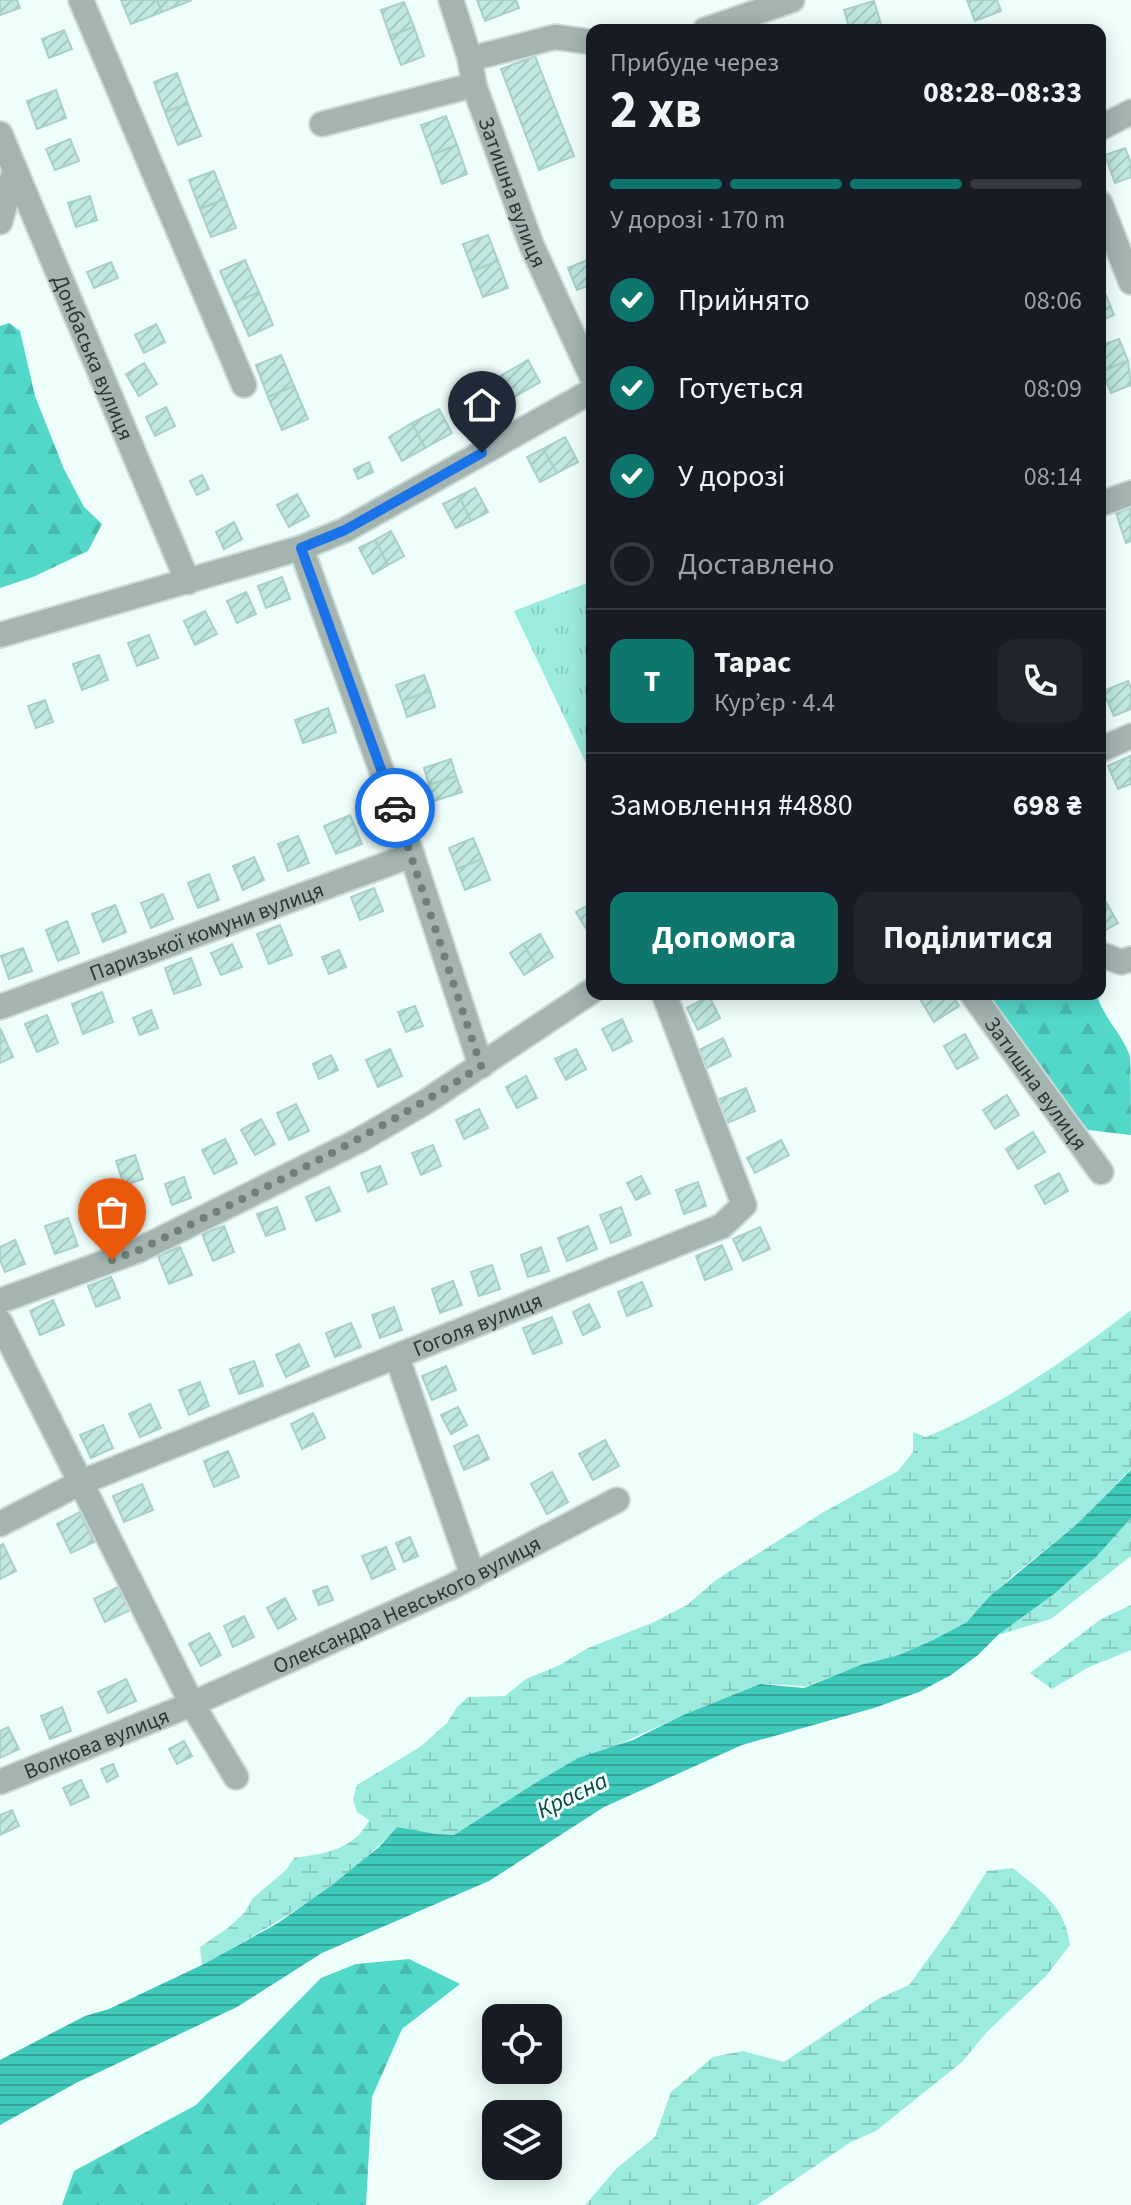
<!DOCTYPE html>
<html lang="uk">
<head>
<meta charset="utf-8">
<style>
  :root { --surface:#171b24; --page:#20242c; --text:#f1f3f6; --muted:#9ea1a6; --line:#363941; --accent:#0f766e }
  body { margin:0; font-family:"Source Sans 3",sans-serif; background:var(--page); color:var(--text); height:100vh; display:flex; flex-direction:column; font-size:30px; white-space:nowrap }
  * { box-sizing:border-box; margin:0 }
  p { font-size:26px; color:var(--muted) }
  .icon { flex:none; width:44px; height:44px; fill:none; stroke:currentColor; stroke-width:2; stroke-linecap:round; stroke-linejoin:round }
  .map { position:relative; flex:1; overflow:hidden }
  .sheet { position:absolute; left:586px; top:24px; width:520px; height:976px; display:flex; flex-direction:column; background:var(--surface); border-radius:16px; box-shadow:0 4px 20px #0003 }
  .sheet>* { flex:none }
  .buttons { position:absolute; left:482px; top:2004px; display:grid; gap:16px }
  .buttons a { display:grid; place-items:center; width:80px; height:80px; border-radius:16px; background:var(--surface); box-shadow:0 4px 20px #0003; font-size:40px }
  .pin { position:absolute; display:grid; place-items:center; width:68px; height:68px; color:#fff; margin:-82px -34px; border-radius:50% 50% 50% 0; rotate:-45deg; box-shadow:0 0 8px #0007 }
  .pin .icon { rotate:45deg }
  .courier { position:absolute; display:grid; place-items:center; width:80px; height:80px; margin:-40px; border:6px solid #1a73e8; border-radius:50%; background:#fff; color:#222; box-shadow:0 2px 10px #0007 }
  .headline em { font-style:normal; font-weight:700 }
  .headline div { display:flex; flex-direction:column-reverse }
  .headline { display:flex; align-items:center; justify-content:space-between; height:136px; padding:0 24px }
  h1 { font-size:52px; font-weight:700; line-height:60px }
  .bar { display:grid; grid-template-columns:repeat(4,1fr); gap:12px 8px; align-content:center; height:96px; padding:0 24px }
  .bar i { height:10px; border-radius:6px; background:var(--line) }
  .bar .active { background:var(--accent) }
  .bar p { grid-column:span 4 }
  .line { display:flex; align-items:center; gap:20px; padding:0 24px; border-top:2px solid var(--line) }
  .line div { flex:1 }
  .round { display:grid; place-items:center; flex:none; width:84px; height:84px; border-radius:16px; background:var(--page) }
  ol { padding:0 24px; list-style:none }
  li { display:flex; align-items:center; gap:24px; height:88px }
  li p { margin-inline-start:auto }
  li .icon { padding:8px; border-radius:50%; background:var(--accent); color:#fff; stroke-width:4 }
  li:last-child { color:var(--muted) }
  li i { width:44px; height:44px; border:4px solid var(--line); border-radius:50% }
  .cta { display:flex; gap:16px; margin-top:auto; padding:16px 24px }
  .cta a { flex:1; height:92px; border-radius:16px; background:var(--accent); color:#fff; font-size:32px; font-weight:700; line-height:92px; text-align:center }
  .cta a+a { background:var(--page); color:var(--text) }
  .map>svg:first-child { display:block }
  .grass { fill:url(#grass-tufts) }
  .forest { fill:url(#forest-firs) }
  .wetland { fill:url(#wetland-marsh) }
  .water { fill:url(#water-rules) }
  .building { fill:url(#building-hatch); stroke:#a8cfc8; stroke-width:2 }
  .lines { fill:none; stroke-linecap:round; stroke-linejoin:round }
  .minor-casing { stroke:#cbdbd8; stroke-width:28 }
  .minor { stroke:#a3b4b1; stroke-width:24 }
  .done { stroke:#6f7f7c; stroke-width:8; stroke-dasharray:0 14.4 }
  .route { stroke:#1a73e8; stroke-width:10 }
  .labels { text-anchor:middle; stroke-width:6; stroke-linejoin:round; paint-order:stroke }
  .street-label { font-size:22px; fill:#2a3a37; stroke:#eefefb }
  .water-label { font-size:24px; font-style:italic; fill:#08463f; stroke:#eefefb }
</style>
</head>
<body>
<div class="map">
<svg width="1131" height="2205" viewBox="0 0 1131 2205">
  <defs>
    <pattern id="grass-tufts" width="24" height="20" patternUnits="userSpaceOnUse" patternTransform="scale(2)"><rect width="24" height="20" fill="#9cebdf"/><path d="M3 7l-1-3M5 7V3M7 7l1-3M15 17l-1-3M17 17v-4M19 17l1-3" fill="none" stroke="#87cac0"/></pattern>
    <pattern id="forest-firs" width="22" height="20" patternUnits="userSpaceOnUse" patternTransform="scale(2)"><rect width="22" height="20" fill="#52d8c9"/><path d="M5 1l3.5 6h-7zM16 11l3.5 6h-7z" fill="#48baad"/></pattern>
    <pattern id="wetland-marsh" width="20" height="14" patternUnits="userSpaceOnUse" patternTransform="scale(2)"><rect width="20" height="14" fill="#9cebdf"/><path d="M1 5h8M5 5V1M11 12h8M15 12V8" fill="none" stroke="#87cac0"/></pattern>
    <pattern id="water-rules" width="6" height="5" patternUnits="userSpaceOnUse" patternTransform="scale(2)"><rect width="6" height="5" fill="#3fc9ba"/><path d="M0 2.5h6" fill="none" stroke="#35a498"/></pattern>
    <pattern id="building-hatch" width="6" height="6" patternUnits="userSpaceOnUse" patternTransform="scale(2)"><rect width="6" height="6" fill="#c1e8e2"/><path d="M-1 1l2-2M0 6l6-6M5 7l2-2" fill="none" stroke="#a6c8c2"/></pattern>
  </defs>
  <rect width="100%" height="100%" fill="#eefefb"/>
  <path class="grass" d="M592 581V776L514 611Z"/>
  <g class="forest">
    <path d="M9 323 20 331 35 396 64 469 84 507 102 524 88 551 33 577 0 588V326Z"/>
    <path d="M982 994H1097C1102 1017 1123 1034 1130 1057 1131 1071 1131 1117 1131 1135L1088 1130Z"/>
    <path d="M409 1959 460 1984 402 2029 372 2097 366 2205H62L74 2171 196 2105 321 1978 356 1964Z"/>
  </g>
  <g class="wetland">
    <path d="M1131 1310V1469L1077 1524 1011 1577 967 1622 933 1640 899 1655 860 1665 807 1686 760 1684 683 1715 532 1785 454 1835 436 1834 397 1827C343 1886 272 1926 202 1965L200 1947 228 1928 245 1912 252 1899 286 1870 294 1858C323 1854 355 1850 369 1820L357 1812 353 1799 357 1785 420 1747 447 1723 457 1707 468 1697 505 1696 526 1679 560 1665 588 1648 652 1623 687 1605 716 1580 822 1513 898 1471 913 1452V1432L926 1437C1000 1406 1068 1359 1131 1310Z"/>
    <path d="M1131 1518V1556L1051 1619 998 1635C1047 1600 1091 1563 1131 1518Z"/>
    <path d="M1131 1605V1650L1087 1668 1052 1689 1030 1673 1101 1619Z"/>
    <path d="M1013 1868C1042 1892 1065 1906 1070 1945L1046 1976 987 2032 962 2062 876 2131 851 2142 757 2205H585L617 2168 655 2137 671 2092 713 2057 743 2051 784 2062 878 1999 909 1985 952 1926 987 1871Z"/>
  </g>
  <path class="water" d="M1131 1470V1518L1096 1557 1054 1594 998 1635 978 1655 951 1675 919 1692 874 1708 742 1745 604 1807 489 1881 322 1953 237 2007 76 2083 0 2125V2060L85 2016 109 2009 202 1965 278 1923 332 1885 379 1847 397 1827 436 1834 454 1835 532 1785 578 1758 633 1740 683 1715 760 1684 804 1688 860 1665 899 1655 933 1640 967 1622 989 1597 1077 1524Z"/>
  <g class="building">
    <path d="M0 0H17L20 8 0 15Z"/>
    <path d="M121 0H157L162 12 131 24Z"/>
    <path d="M157 0H192L162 12Z"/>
    <path d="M477 0H516L519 8 485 21Z"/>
    <path d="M967 0H997L1001 11 975 21Z"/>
    <path d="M874 1 883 30H850L844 10Z"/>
    <path d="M404 2 414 27 390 36 381 10Z"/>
    <path d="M414 27 424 56 401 65 390 36Z"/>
    <path d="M64 30 72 49 49 58 42 39Z"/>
    <path d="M535 56 574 156 539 170 501 69Z"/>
    <path d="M177 73 188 104 165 112 154 82Z"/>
    <path d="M56 90 66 118 37 129 27 101Z"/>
    <path d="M188 104 201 136 178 145 165 112Z"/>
    <path d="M446 116 457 145 432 155 421 125Z"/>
    <path d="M70 139 79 161 55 170 46 149Z"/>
    <path d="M457 145 467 174 442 184 432 155Z"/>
    <path d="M1125 148 1131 163V177L1115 183 1105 155Z"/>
    <path d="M214 171 225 199 200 209 189 180Z"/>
    <path d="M90 196 97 220 76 227 68 203Z"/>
    <path d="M225 199 236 228 211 237 200 209Z"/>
    <path d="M488 235 498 261 473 271 463 244Z"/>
    <path d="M592 258V284L577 290 568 268Z"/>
    <path d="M245 260 259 292 234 303 220 271Z"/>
    <path d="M498 261 508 288 483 297 473 271Z"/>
    <path d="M111 262 118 278 94 288 87 272Z"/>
    <path d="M259 292 273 325 249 336 234 303Z"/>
    <path d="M1105 293 1114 315 1100 321V295Z"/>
    <path d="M156 324 165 342 144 353 135 335Z"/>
    <path d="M1119 339 1128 361 1102 371 1100 346Z"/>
    <path d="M281 355 294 386 268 397 256 365Z"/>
    <path d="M528 360 540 382 514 397 502 375Z"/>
    <path d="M1128 361 1131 385 1111 393 1102 371Z"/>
    <path d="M144 363 157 384 139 396 126 374Z"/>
    <path d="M502 375 514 397 486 412 474 390Z"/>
    <path d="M294 386 308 419 282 430 268 397Z"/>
    <path d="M166 407 175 426 155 436 146 417Z"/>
    <path d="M439 409 452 433 425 448 412 423Z"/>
    <path d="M412 423 425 448 402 461 389 437Z"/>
    <path d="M565 437 578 462 557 473 543 449Z"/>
    <path d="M543 449 557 473 540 482 527 457Z"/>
    <path d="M369 462 373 472 358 479 354 469Z"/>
    <path d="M202 475 209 489 197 495 190 481Z"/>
    <path d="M475 488 488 512 471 521 459 496Z"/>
    <path d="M297 494 309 516 289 527 277 505Z"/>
    <path d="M459 496 471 521 456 528 443 504Z"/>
    <path d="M1131 508V541L1126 543 1116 513Z"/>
    <path d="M234 522 242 539 224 549 216 532Z"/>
    <path d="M391 531 404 556 388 565 375 540Z"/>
    <path d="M375 540 388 565 373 574 359 548Z"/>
    <path d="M282 577 290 599 266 608 258 586Z"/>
    <path d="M246 592 256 614 237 623 227 601Z"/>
    <path d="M205 611 217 634 195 645 184 621Z"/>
    <path d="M149 635 158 658 137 666 128 643Z"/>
    <path d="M99 655 108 680 82 690 73 664Z"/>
    <path d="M424 675 430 691 402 701 396 685Z"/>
    <path d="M1128 681 1131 689V709L1114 716 1103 691Z"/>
    <path d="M430 691 435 707 407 717 402 701Z"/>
    <path d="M45 700 53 722 36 728 28 706Z"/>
    <path d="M328 708 336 732 303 743 295 720Z"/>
    <path d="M1130 756 1131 784 1118 789 1108 766Z"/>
    <path d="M451 759 456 776 429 785 424 768Z"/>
    <path d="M456 776 462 792 434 801 429 785Z"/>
    <path d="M350 815 362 844 336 854 324 826Z"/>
    <path d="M298 836 309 863 288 871 278 844Z"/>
    <path d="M473 838 482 859 457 869 449 848Z"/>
    <path d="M254 857 264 880 243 890 233 866Z"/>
    <path d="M482 859 490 880 465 890 457 869Z"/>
    <path d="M209 874 219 900 198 908 188 883Z"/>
    <path d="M374 888 383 911 360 920 351 897Z"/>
    <path d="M163 894 173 919 151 928 141 903Z"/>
    <path d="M1103 897 1118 923 1100 933V898Z"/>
    <path d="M592 903V934L590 935 576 912Z"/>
    <path d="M115 905 126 932 103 942 92 914Z"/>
    <path d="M67 921 79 953 58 961 46 930Z"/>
    <path d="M280 925 292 955 269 964 257 934Z"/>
    <path d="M540 934 553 957 537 967 523 944Z"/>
    <path d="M232 944 242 967 221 975 211 953Z"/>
    <path d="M523 944 537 967 524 975 510 953Z"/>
    <path d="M23 948 32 971 9 979 1 956Z"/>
    <path d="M339 950 346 967 329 974 322 957Z"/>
    <path d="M191 958 201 985 174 994 165 968Z"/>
    <path d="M102 992 113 1022 83 1034 72 1004Z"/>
    <path d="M917 994H952L959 1006 934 1022Z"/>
    <path d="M709 996 720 1018 698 1030 687 1008Z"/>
    <path d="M415 1006 423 1026 406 1032 398 1012Z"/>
    <path d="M151 1010 158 1028 140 1035 133 1018Z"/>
    <path d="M47 1015 58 1043 37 1052 25 1024Z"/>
    <path d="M622 1019 632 1041 613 1051 602 1029Z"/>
    <path d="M0 1028 13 1057 0 1063Z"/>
    <path d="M965 1034 978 1058 957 1069 944 1046Z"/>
    <path d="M723 1038 731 1056 707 1068 699 1050Z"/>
    <path d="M390 1049 402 1076 378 1087 366 1060Z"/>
    <path d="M576 1049 586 1069 566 1080 555 1059Z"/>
    <path d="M331 1055 338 1070 319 1079 313 1064Z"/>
    <path d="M526 1076 537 1098 517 1108 506 1087Z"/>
    <path d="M746 1088 755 1111 725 1124 715 1101Z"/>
    <path d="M1007 1095 1019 1115 995 1129 983 1110Z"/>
    <path d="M296 1104 309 1131 289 1140 277 1113Z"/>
    <path d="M479 1109 488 1128 464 1139 456 1120Z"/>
    <path d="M261 1119 275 1144 255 1155 241 1130Z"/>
    <path d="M1033 1132 1045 1152 1018 1169 1006 1149Z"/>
    <path d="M225 1139 237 1163 214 1174 202 1150Z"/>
    <path d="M781 1140 789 1155 755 1173 747 1158Z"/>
    <path d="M433 1145 441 1166 421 1175 412 1153Z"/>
    <path d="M135 1155 143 1179 124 1185 116 1161Z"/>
    <path d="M380 1166 387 1184 368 1192 361 1173Z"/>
    <path d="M1059 1173 1068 1191 1045 1204 1035 1186Z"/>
    <path d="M641 1176 650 1193 636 1200 627 1183Z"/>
    <path d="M184 1177 191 1198 172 1205 165 1184Z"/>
    <path d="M698 1182 706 1206 684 1214 676 1190Z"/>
    <path d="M329 1187 340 1211 316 1221 306 1197Z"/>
    <path d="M277 1207 285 1229 266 1236 257 1214Z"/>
    <path d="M621 1207 631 1235 611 1243 600 1215Z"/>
    <path d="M68 1218 78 1246 55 1254 45 1226Z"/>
    <path d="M224 1226 234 1252 213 1261 202 1234Z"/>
    <path d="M588 1226 597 1249 567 1261 558 1238Z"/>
    <path d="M760 1227 770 1249 743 1261 733 1239Z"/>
    <path d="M15 1240 25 1264 5 1272 0 1260V1247Z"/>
    <path d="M722 1245 732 1269 705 1280 696 1256Z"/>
    <path d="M180 1247 192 1275 169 1284 158 1256Z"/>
    <path d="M541 1247 549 1271 528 1277 521 1255Z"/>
    <path d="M492 1265 500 1289 479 1296 471 1272Z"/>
    <path d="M111 1277 120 1298 96 1307 88 1286Z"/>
    <path d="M453 1281 462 1305 440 1313 432 1289Z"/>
    <path d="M642 1282 652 1306 627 1316 618 1292Z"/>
    <path d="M53 1300 64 1325 40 1335 30 1311Z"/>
    <path d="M589 1304 600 1327 583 1335 573 1312Z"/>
    <path d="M394 1307 402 1330 380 1338 372 1315Z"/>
    <path d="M552 1317 562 1343 533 1354 523 1328Z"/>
    <path d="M351 1323 361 1347 335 1357 326 1333Z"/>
    <path d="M299 1344 309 1366 286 1377 276 1355Z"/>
    <path d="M254 1361 263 1386 239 1394 230 1369Z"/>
    <path d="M446 1366 456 1390 432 1400 422 1376Z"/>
    <path d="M200 1382 209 1406 189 1415 179 1390Z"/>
    <path d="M150 1404 161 1428 140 1437 129 1414Z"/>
    <path d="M458 1407 467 1425 451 1434 441 1415Z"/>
    <path d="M313 1413 325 1438 302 1449 291 1424Z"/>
    <path d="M103 1425 113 1448 91 1458 80 1435Z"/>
    <path d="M478 1435 489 1459 464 1470 454 1446Z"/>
    <path d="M605 1440 619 1466 593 1480 579 1454Z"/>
    <path d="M228 1451 239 1477 214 1487 204 1461Z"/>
    <path d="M552 1472 568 1502 547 1514 531 1484Z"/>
    <path d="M142 1484 153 1510 124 1522 113 1496Z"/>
    <path d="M80 1512 94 1542 71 1553 57 1524Z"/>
    <path d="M410 1537 418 1556 404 1562 396 1543Z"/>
    <path d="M3 1544 16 1571 0 1579V1546Z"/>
    <path d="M386 1547 395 1569 372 1579 362 1556Z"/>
    <path d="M327 1586 333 1600 319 1605 313 1591Z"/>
    <path d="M118 1587 130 1610 105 1622 94 1599Z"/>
    <path d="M285 1598 296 1619 278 1629 267 1608Z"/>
    <path d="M244 1616 254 1637 233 1647 224 1626Z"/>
    <path d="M209 1633 221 1655 201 1666 189 1644Z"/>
    <path d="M126 1679 136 1701 108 1713 98 1692Z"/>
    <path d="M62 1707 71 1731 50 1739 41 1716Z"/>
    <path d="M8 1727 19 1749 0 1758V1731Z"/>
    <path d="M184 1741 192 1756 177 1764 169 1749Z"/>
    <path d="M113 1764 118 1776 107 1782 101 1769Z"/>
    <path d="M81 1780 89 1797 71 1805 63 1788Z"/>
    <path d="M12 1810 19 1826 0 1835V1815Z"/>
  </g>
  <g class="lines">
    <defs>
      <g id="minor">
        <path d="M81 0 244 385"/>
        <path id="s1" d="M451 0 470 59 474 85 531 244 592 377"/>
        <path d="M705 30 792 0"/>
        <path d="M470 59 555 37 592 42"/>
        <path d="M322 124 474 85"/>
        <path d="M1100 128 1131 112"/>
        <path id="s2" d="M0 134 188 582"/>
        <path d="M1100 203 1131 282"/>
        <path d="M0 222 15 169"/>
        <path d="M1100 504 1131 493"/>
        <path d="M301 548 412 855 481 1066"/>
        <path d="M0 635 301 548 345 530 592 391"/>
        <path d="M1100 750 1131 736"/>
        <path d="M1100 954 1121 962 1131 959"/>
        <path id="s3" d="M972 994 1101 1172"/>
        <path id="s4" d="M0 1007 412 855"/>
        <path d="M0 1301 139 1250 358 1141 427 1101 592 991"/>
        <path d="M0 1322 192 1704 236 1777"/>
        <path d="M397 1357 473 1576"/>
        <path id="s5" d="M0 1524 82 1482 722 1226 744 1205 664 994"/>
        <path id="s6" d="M0 1782 192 1704 451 1587 617 1500"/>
      </g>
    </defs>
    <use href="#minor" class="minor-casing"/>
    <use href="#minor" class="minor"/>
  </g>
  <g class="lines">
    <path class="done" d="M112 1260 139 1250C256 1192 372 1137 481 1066L395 808"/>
    <path class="route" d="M395 808 301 548 345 530 482 453"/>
  </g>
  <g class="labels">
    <g class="street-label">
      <text dy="8" stroke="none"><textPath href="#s1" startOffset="202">Затишна вулиця</textPath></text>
      <text dy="8" stroke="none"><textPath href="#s2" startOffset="242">Донбаська вулиця</textPath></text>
      <text dy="8" stroke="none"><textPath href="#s4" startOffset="220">Паризької комуни вулиця</textPath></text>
      <text dy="8" stroke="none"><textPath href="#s3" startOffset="110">Затишна вулиця</textPath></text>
      <text dy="8" stroke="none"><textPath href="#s5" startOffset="518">Гоголя вулиця</textPath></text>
      <text dy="8" stroke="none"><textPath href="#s6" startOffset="444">Олександра Невського вулиця</textPath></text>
      <text dy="8" stroke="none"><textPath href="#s6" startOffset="104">Волкова вулиця</textPath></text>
    </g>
    <g class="water-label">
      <text transform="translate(572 1795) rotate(-26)" y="8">Красна</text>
    </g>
  </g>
</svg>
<div class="buttons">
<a><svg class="icon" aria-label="locate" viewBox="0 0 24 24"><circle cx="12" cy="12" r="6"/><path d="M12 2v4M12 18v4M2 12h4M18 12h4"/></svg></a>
<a><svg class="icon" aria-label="layers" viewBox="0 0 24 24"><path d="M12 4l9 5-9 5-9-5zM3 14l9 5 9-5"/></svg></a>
</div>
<div class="pin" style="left:112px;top:1260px;background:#ea580c"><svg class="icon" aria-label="bag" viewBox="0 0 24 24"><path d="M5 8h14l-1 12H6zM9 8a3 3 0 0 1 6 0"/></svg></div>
<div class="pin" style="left:482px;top:453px;background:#1f2937"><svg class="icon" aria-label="home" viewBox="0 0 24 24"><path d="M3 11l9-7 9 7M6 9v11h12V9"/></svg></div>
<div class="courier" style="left:395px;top:808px"><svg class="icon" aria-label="car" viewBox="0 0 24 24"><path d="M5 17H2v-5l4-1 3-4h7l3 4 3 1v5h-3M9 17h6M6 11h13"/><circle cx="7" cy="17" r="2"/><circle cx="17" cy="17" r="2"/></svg></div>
<section class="sheet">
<div class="headline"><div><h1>2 хв</h1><p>Прибуде через</p></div><em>08:28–08:33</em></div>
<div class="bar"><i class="active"></i><i class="active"></i><i class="active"></i><i></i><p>У дорозі · 170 m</p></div>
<ol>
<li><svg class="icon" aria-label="check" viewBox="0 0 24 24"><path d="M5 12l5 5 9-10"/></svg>Прийнято<p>08:06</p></li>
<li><svg class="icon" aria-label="check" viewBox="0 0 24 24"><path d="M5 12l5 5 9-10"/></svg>Готується<p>08:09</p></li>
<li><svg class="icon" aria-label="check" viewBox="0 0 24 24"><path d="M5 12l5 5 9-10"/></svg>У дорозі<p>08:14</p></li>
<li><i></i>Доставлено</li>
</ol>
<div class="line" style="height:144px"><b class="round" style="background:var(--accent);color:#fff">Т</b><div><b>Тарас</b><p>Кур’єр · 4.4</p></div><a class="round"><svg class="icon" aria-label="phone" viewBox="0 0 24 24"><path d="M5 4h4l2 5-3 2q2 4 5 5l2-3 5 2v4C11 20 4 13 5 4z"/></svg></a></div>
<div class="line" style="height:104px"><div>Замовлення #4880</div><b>698 ₴</b></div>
<div class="cta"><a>Допомога</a><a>Поділитися</a></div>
</section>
</div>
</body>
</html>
